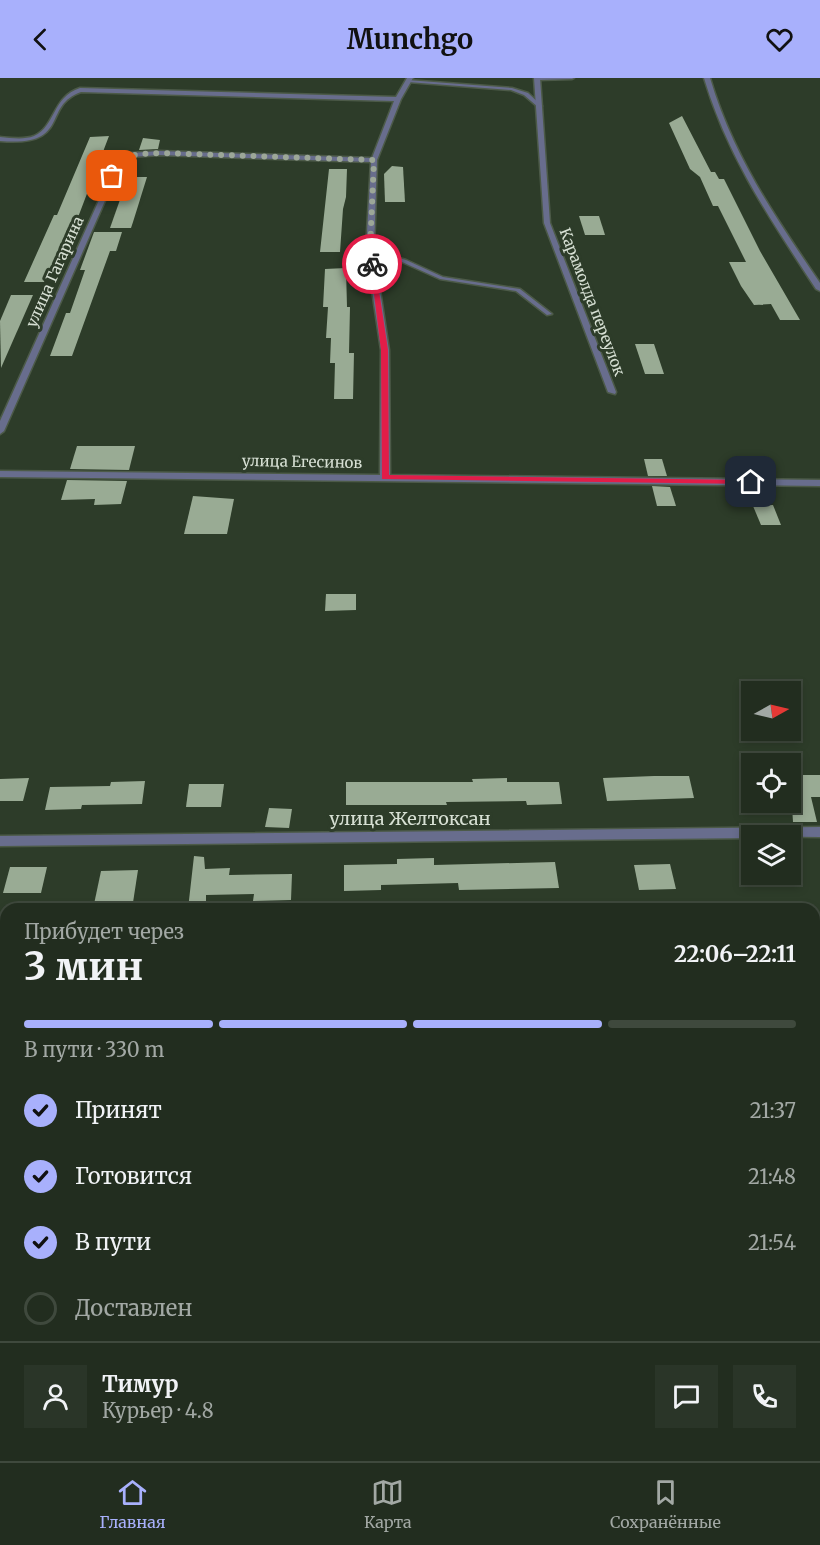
<!DOCTYPE html>
<html lang="ru">
<head>
<meta charset="utf-8">
<style>
  :root { --surface:#222d1f; --page:#2a3528; --text:#f1f3f6; --muted:#a2a8a4; --line:#3f493d; --accent:#a8b0fc }
  body { margin:0; font-family:Merriweather,serif; background:var(--page); color:var(--text); height:100vh; display:flex; flex-direction:column; font-size:22px; white-space:nowrap }
  * { box-sizing:border-box; margin:0 }
  p { font-size:20px; color:var(--muted) }
  .icon { flex:none; width:33px; height:33px; fill:none; stroke:currentColor; stroke-width:2; stroke-linecap:round; stroke-linejoin:round }
  .map { position:relative; flex:1; overflow:hidden }
  .panel { position:absolute; left:0px; top:825px; width:820px; height:558px; display:flex; flex-direction:column; background:var(--surface); border-radius:18px 18px 0 0; box-shadow:0 3px 9px #0003,0 0 0 2px var(--line) }
  .panel>* { flex:none }
  .needle { width:39px; rotate:82deg }
  .fabs { position:absolute; left:741px; top:603px; display:grid; gap:12px }
  .fabs a { display:grid; place-items:center; width:60px; height:60px; border-radius:0px; background:var(--surface); box-shadow:0 3px 9px #0003,0 0 0 2px var(--line); font-size:30px }
  .pin { position:absolute; display:grid; place-items:center; width:51px; height:51px; color:#fff; margin:-26px; border-radius:12px; box-shadow:0 3px 9px #0006 }
  .courier { position:absolute; display:grid; place-items:center; width:60px; height:60px; margin:-30px; border:4px solid #e11d48; border-radius:50%; background:#fff; color:#222; box-shadow:0 2px 8px #0007 }
  .summary em { font-style:normal; font-weight:700 }
  .summary div { display:flex; flex-direction:column-reverse }
  .summary { display:flex; align-items:center; justify-content:space-between; height:102px; padding:0 24px }
  h1 { font-size:39px; font-weight:700; line-height:45px }
  .bar { display:grid; grid-template-columns:repeat(4,1fr); gap:9px 6px; align-content:center; height:72px; padding:0 24px }
  .bar i { height:8px; border-radius:4px; background:var(--line) }
  .bar .on { background:var(--accent) }
  .bar p { grid-column:span 4 }
  .line { display:flex; align-items:center; gap:15px; padding:0 24px; border-top:2px solid var(--line) }
  .line div { flex:1 }
  .round { display:grid; place-items:center; flex:none; width:63px; height:63px; border-radius:0px; background:var(--page) }
  ol { padding:0 24px; list-style:none }
  li { display:flex; align-items:center; gap:18px; height:66px }
  li p { margin-inline-start:auto }
  li .icon { padding:6px; border-radius:50%; background:var(--accent); color:#111; stroke-width:4 }
  li:last-child { color:var(--muted) }
  li i { width:33px; height:33px; border:3px solid var(--line); border-radius:50% }
  header { display:flex; justify-content:space-between; align-items:center; height:78px; padding:0 24px; background:var(--accent); color:#111; font-size:27px; font-weight:700 }
  .tab-bar { display:flex; justify-content:space-around; align-items:center; height:84px; border-top:2px solid var(--line); background:var(--surface); font-size:16px; color:var(--muted) }
  .tab-bar a { display:grid; justify-items:center; gap:3px }
  .tab-bar .on { color:var(--accent) }
  .map>svg:first-child { display:block }
  .building { fill:#99ab94 }
  .lines { fill:none; stroke-linecap:round; stroke-linejoin:round }
  .service-casing { stroke:#4c5a48; stroke-width:3 }
  .minor-casing { stroke:#4c5a48; stroke-width:3 }
  .service { fill:#686d8d; fill-rule:evenodd }
  .minor { fill:#686d8d; fill-rule:evenodd }
  .route { fill:#e11d48 }
  .done { stroke:#9ca798; stroke-width:6; stroke-dasharray:0 10.8 }
  .labels { text-anchor:middle; stroke-width:6; stroke-linejoin:round; paint-order:stroke }
  .far-street-label { font-size:15px; fill:#d7e0d4; stroke:#2d3c29 }
  .street-label { font-size:18px; fill:#d7e0d4; stroke:#2d3c29 }
</style>
</head>
<body>
<header><svg class="icon" aria-label="back" viewBox="0 0 24 24"><path d="M15 5l-7 7 7 7"/></svg>Munchgo<svg class="icon" aria-label="heart" viewBox="0 0 24 24"><path d="M12 20l-8-8c-3-5 5-10 8-4 3-6 11-1 8 4z"/></svg></header>
<div class="map">
<svg width="820" height="1383" viewBox="0 0 820 1383">
  <rect width="100%" height="100%" fill="#2d3c29"/>
  <g class="building">
    <path d="M682 38 711 94H715L719 101H724L760 173 800 242H780L771 226 754 227 741 208 729 184H746L718 128H713L700 99 690 91 669 45Z"/>
    <path d="M109 58 72 155 53 192H48L44 204H24L54 137H57L90 59Z"/>
    <path d="M143 60 160 62 158 71 139 72Z"/>
    <path d="M392 88 403 89 405 124H385L384 96Z"/>
    <path d="M329 91H347L346 119 343 131 340 174H320Z"/>
    <path d="M128 99H147L133 144 131 150H110Z"/>
    <path d="M579 138H599L605 157H585Z"/>
    <path d="M94 154H122L116 173H110L72 278H50L66 235H70L85 192H80Z"/>
    <path d="M346 190 347 229H350L349 275H354L353 321H334L335 285H330L331 260H326L328 229H323L325 191Z"/>
    <path d="M11 217H33L1 290 0 243Z"/>
    <path d="M635 266H654L664 296H645Z"/>
    <path d="M77 368H135L129 392 70 391Z"/>
    <path d="M644 381H662L667 398H648Z"/>
    <path d="M67 402 127 403 121 426 94 427 95 421 61 422Z"/>
    <path d="M652 408 670 409 676 428H657Z"/>
    <path d="M193 418 234 421 227 456H184Z"/>
    <path d="M773 427 781 447H761L753 428Z"/>
    <path d="M326 516H356V532L325 533Z"/>
    <path d="M790 697H820V719H811L817 744H793Z"/>
    <path d="M654 698H689L694 720 607 723 603 700Z"/>
    <path d="M29 700 23 723H0V701Z"/>
    <path d="M507 700V704H559L562 726 527 727 526 723 446 724 447 727H346V704H473L472 701Z"/>
    <path d="M145 703 142 726 82 727 81 731 45 732 50 709 110 708 111 704Z"/>
    <path d="M189 706H224L221 729H186Z"/>
    <path d="M269 730 292 731 289 750 265 749Z"/>
    <path d="M194 778 204 779 205 791 230 790 229 797 292 796 291 822 253 823 254 816 206 817V831H188Z"/>
    <path d="M434 780V787L555 784 559 810 459 812 458 805 381 807V812L344 813V787L397 786V781Z"/>
    <path d="M670 786 676 811 639 812 634 787Z"/>
    <path d="M10 789H47L41 815H3Z"/>
    <path d="M138 792 132 831H93L101 793Z"/>
  </g>
  <g class="lines">
    <defs>
      <g id="service">
        <path d="M536 0H574L572 1 537 2 535 1Z"/>
        <path d="M407 2 512 10 528 15 542 28 538 29 524 17 511 12 408 4Z"/>
        <path d="M368 171 406 182 443 199 520 211 552 236 547 237 516 213 440 201 402 184 368 173Z"/>
        <path d="M477 1377H491L492 1383H478Z"/>
      </g>
      <g id="minor">
        <path d="M407 0H413L401 21 377 82 374 172 389 272 390 397 820 402V408L0 399V393L380 397 381 272 366 172 371 84 159 77 132 79 122 84 4 353 0 356V343L117 82 131 75 159 73 372 80 394 23 81 14C41 28 72 69 0 63V59C11 60 24 62 34 58 56 48 52 19 80 10L396 19Z"/>
        <path d="M534 0H540L550 145 616 314 615 316 608 314 544 145Z"/>
        <path d="M704 0H710C733 78 775 139 820 205V213L816 211C771 142 728 80 704 0Z"/>
        <path d="M820 749V759L752 758V760L0 768V758Z"/>
      </g>
    </defs>
    <use href="#service" class="service-casing"/>
    <use href="#minor" class="minor-casing"/>
    <use href="#service" class="service"/>
    <use href="#minor" class="minor"/>
  </g>
  <path class="route" d="M370 184 375 186 388 272 389 397 751 402 755 404 751 406 382 401 381 272Z"/>
  <g class="lines">
    <path class="done" d="M112 98C124 73 135 77 159 75L374 82 370 172 372 186"/>
  </g>
  <g class="labels">
    <g class="far-street-label">
      <text transform="translate(55 194) rotate(-66)" y="5">улица Гагарина</text>
      <text transform="translate(592 224) rotate(69)" y="5">Карамолда переулок</text>
      <text transform="translate(302 384) rotate(1)" y="5">улица Егесинов</text>
    </g>
    <g class="street-label">
      <text x="410" y="747">улица Желтоксан</text>
    </g>
  </g>
</svg>
<div class="fabs">
<a><svg class="needle" viewBox="-14 -14 28 28"><path d="M0-13l5 13h-10z" fill="#e53935"/><path d="M0 13l5-13h-10z" fill="#a2a8a4"/></svg></a>
<a><svg class="icon" aria-label="locate" viewBox="0 0 24 24"><circle cx="12" cy="12" r="6"/><path d="M12 2v4M12 18v4M2 12h4M18 12h4"/></svg></a>
<a><svg class="icon" aria-label="layers" viewBox="0 0 24 24"><path d="M12 4l9 5-9 5-9-5zM3 14l9 5 9-5"/></svg></a>
</div>
<div class="pin" style="left:112px;top:98px;background:#ea580c"><svg class="icon" aria-label="bag" viewBox="0 0 24 24"><path d="M5 8h14l-1 12H6zM9 8a3 3 0 0 1 6 0"/></svg></div>
<div class="pin" style="left:751px;top:404px;background:#1f2937"><svg class="icon" aria-label="home" viewBox="0 0 24 24"><path d="M3 11l9-7 9 7M6 9v11h12V9"/></svg></div>
<div class="courier" style="left:372px;top:186px"><svg class="icon" aria-label="bike" viewBox="0 0 24 24"><circle cx="6" cy="16" r="4"/><circle cx="18" cy="16" r="4"/><path d="M6 16l4-8h5l3 8M10 8l3 8H6M13 5h3"/></svg></div>
<section class="panel">
<div class="summary"><div><h1>3 мин</h1><p>Прибудет через</p></div><em>22:06–22:11</em></div>
<div class="bar"><i class="on"></i><i class="on"></i><i class="on"></i><i></i><p>В пути · 330 m</p></div>
<ol>
<li><svg class="icon" aria-label="check" viewBox="0 0 24 24"><path d="M5 12l5 5 9-10"/></svg>Принят<p>21:37</p></li>
<li><svg class="icon" aria-label="check" viewBox="0 0 24 24"><path d="M5 12l5 5 9-10"/></svg>Готовится<p>21:48</p></li>
<li><svg class="icon" aria-label="check" viewBox="0 0 24 24"><path d="M5 12l5 5 9-10"/></svg>В пути<p>21:54</p></li>
<li><i></i>Доставлен</li>
</ol>
<div class="line" style="height:108px"><a class="round"><svg class="icon" aria-label="person" viewBox="0 0 24 24"><circle cx="12" cy="8" r="4"/><path d="M4 21q1-7 8-7t8 7"/></svg></a><div><b>Тимур</b><p>Курьер · 4.8</p></div><a class="round"><svg class="icon" aria-label="chat" viewBox="0 0 24 24"><path d="M4 5h16v11H9l-5 4z"/></svg></a><a class="round"><svg class="icon" aria-label="phone" viewBox="0 0 24 24"><path d="M5 4h4l2 5-3 2q2 4 5 5l2-3 5 2v4C11 20 4 13 5 4z"/></svg></a></div>
</section>
</div>
<nav class="tab-bar">
<a class="on"><svg class="icon" aria-label="home" viewBox="0 0 24 24"><path d="M3 11l9-7 9 7M6 9v11h12V9"/></svg>Главная</a>
<a><svg class="icon" aria-label="map" viewBox="0 0 24 24"><path d="M3 6l6-2 6 2 6-2v14l-6 2-6-2-6 2zM9 4v14M15 6v14"/></svg>Карта</a>
<a><svg class="icon" aria-label="saved" viewBox="0 0 24 24"><path d="M7 4h10v16l-5-4-5 4z"/></svg>Сохранённые</a>
</nav>
</body>
</html>
